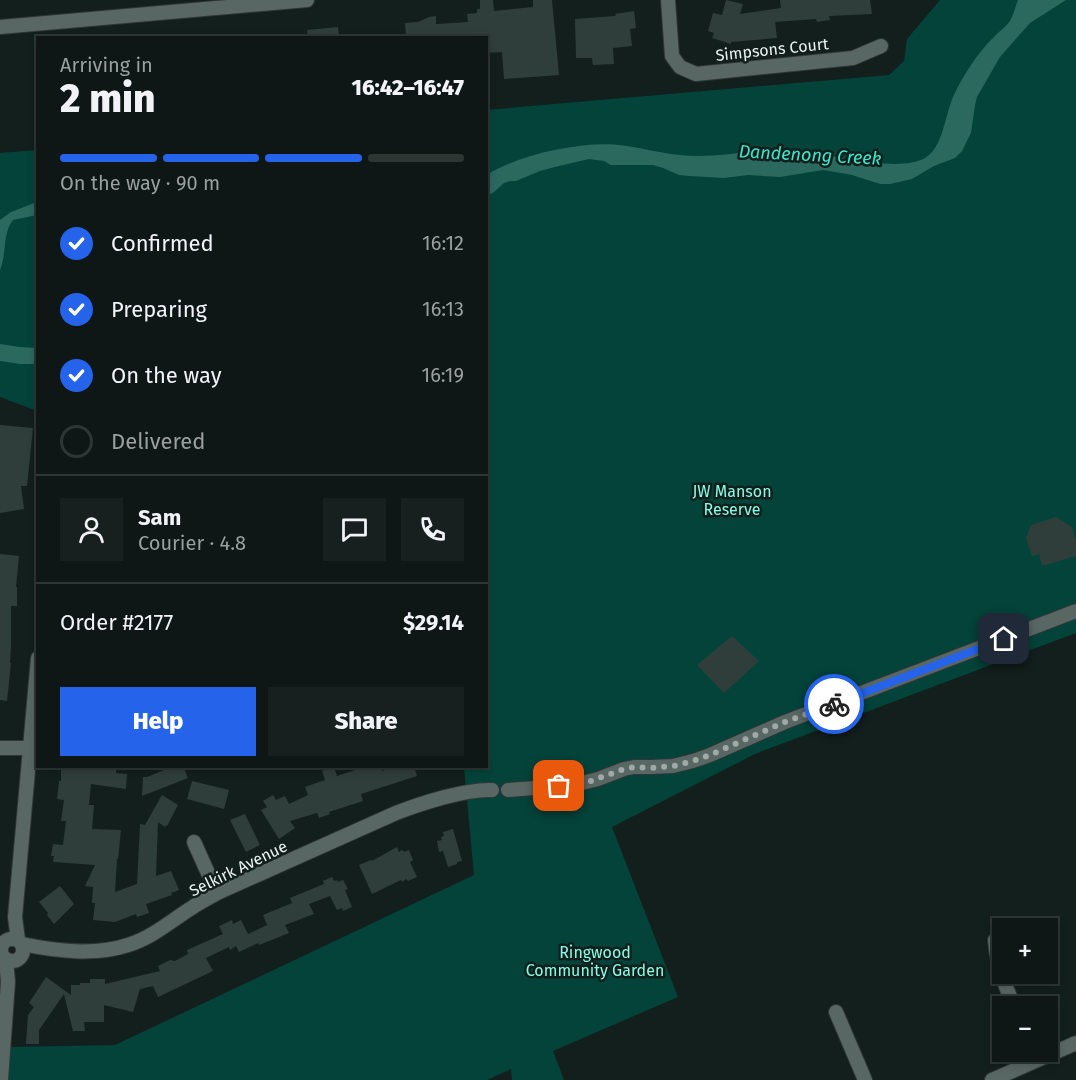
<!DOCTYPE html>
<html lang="en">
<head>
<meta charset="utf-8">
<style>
  :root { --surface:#0e1715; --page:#17201e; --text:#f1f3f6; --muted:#9b9fa0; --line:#2e3634; --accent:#2563eb }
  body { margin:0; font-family:"Fira Sans",sans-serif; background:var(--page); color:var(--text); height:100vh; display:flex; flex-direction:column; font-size:22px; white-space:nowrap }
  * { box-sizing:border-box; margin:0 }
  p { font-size:20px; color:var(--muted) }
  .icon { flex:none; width:33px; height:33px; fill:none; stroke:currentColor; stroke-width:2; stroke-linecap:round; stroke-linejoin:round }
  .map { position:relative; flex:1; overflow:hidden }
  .sheet { position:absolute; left:36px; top:36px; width:452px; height:732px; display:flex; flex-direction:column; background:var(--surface); border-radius:0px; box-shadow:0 3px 9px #0003,0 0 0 2px var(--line) }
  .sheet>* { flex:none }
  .controls { position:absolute; left:992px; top:918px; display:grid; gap:12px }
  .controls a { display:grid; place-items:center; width:66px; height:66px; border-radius:0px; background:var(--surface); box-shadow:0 3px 9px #0003,0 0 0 2px var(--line); font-size:30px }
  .pin { position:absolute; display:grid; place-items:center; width:51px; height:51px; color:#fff; margin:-26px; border-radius:12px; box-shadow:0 3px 9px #0006 }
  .courier { position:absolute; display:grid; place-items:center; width:60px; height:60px; margin:-30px; border:4px solid #2563eb; border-radius:50%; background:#fff; color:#222; box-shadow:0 2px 8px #0007 }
  .overview em { font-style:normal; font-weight:800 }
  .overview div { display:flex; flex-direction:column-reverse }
  .overview { display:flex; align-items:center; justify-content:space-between; height:102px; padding:0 24px }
  h1 { font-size:39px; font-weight:800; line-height:45px }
  .bar { display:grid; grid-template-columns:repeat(4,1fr); gap:9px 6px; align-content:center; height:72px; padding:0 24px }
  .bar i { height:8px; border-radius:4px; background:var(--line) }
  .bar .selected { background:var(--accent) }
  .bar p { grid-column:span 4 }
  .line { display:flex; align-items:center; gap:15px; padding:0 24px; border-top:2px solid var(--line) }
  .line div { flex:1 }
  .round { display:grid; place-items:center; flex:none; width:63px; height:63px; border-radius:0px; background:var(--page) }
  ol { padding:0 24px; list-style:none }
  li { display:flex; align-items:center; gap:18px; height:66px }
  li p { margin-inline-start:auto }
  li .icon { padding:6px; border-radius:50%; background:var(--accent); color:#fff; stroke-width:4 }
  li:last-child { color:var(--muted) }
  li i { width:33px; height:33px; border:3px solid var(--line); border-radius:50% }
  .action { display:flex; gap:12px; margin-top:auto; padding:12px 24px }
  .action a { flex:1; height:69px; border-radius:0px; background:var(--accent); color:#fff; font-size:24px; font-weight:800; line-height:69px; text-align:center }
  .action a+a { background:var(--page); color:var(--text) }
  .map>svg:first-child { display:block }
  .green { fill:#03433a }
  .water { fill:#2b685d }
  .building { fill:#303e3b }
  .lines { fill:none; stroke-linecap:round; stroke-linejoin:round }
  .minor-casing { stroke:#303736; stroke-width:16 }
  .minor { stroke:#596764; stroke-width:14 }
  .done { stroke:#9fa9a6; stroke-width:6; stroke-dasharray:0 10.8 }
  .route { stroke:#2563eb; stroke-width:8 }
  .labels { text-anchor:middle; stroke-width:5; stroke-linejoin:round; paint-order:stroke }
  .street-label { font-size:16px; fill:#ebf3f1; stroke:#121f1c }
  .park-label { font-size:16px; fill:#87fce5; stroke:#121f1c }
  .water-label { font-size:18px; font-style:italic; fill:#3de7cd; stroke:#121f1c }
</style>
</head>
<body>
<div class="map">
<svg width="1076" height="1080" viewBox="0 0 1076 1080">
  <rect width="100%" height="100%" fill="#121f1c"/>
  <g class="green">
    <path d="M940 0H1076V633L755 754 612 827 678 997 553 1051 564 1080H512L511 1069 487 1080H6L8 1047 115 1045 474 875 464 767 486 766V110L889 75 904 61 907 39Z"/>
    <path d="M37 150V411L0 397V153Z"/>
  </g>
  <g class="water">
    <path d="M1018 0H1066L1030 23 1000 57 977 97 975 105 971 133 962 151 955 158 934 166 912 179 890 184H880L852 175 823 170 780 177 748 175 724 178 689 176 679 175 663 168 653 165H611L604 161 589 159 555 167 540 171 516 181H510L504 183 494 192 486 197V175C520 154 587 139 627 146 652 150 672 156 699 156 717 156 735 153 753 152 775 151 796 152 817 154 845 157 900 172 925 158 943 148 945 115 953 97 962 77 978 52 994 37 999 31 1005 28 1010 21 1014 14 1015 7 1018 0Z"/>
    <path d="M37 202V215L13 220C2 234 7 254 0 270V220L11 212Z"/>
    <path d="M0 344 20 347 37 348V364H20L0 361Z"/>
  </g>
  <g class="building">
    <path d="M480 0H493L494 11 533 7V0H552L559 75 504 79 502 52 486 53V38H406L405 23 418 22 429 17 436 16V24L468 22 467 14 477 13V9H480Z"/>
    <path d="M726 0 743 4 740 14 781 8 780 0H870L872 14 829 16 830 20 817 22 816 19 775 22 777 38 731 42V44L712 38 714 33 708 31 713 13 722 15Z"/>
    <path d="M634 11 636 28 630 29 632 46 613 48 614 64 593 65 592 58H576L575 19 616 16 615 14Z"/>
    <path d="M338 27 339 38H308L307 30Z"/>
    <path d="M0 425 33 428 27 486H21L24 509 0 513Z"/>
    <path d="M1056 517 1072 527 1076 541V556L1042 566 1039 554 1032 556 1026 538 1031 525Z"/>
    <path d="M0 554 19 556 16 587H17V606H11V647L10 663H11L7 701 0 700Z"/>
    <path d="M732 636 759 661 724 693 697 665Z"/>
    <path d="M61 766H116V773L127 774 126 789 91 784 89 805H94L92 829 121 830 118 859H117L115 892 137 884 140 824 145 825 162 795 178 805 167 826 166 825 165 827 158 822 156 876 171 871 179 890 171 893 172 895 146 904 149 913 137 917 136 914 115 922 93 920 95 903H92L93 887 85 886 95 865 53 862 54 856H51L53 844 63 845 66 821H61L64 800 57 799 59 781H61Z"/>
    <path d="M174 766H183L188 778 142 796 143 777H147Z"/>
    <path d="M367 766H380L382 771 395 766H414L417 776 361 794 363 801 329 812 330 814 319 818 317 813 290 821 295 828 279 839 261 810 267 807 263 801 273 795 276 800 285 796 289 804 308 795 305 787 325 780 322 771 334 767 337 776Z"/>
    <path d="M192 781 229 790 224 809 187 799Z"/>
    <path d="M245 814 260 845 246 852 230 820Z"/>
    <path d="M453 829 462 861 457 862V864L448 867 443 851 439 852 437 841 442 840 441 837 444 836 443 832Z"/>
    <path d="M397 847 399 852 402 850 404 852 409 850 413 860 410 862 417 877 408 881 406 879 402 882 401 880 372 894 359 865 371 860 372 861Z"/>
    <path d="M332 877 334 881 337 880 338 882 343 880 348 889 345 890 352 907 343 911 342 908 337 910 330 896 309 904 314 914 285 925 289 933 259 945 258 943 239 952 236 946 230 950 229 947 206 958 213 971 158 997 153 986 140 989 133 1012 104 1005V1022H84L85 1031H73L64 994 39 1030V1044H26L28 1015 34 1007 29 1003 46 977 71 995V985H80V983H90V979H105V984L160 971 158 966 170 960 175 961 188 954 187 950 223 934 219 926 232 920 233 924 241 920 248 934 267 925 263 915 292 903 290 898 324 884 323 881Z"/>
    <path d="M60 886 74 904 54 924 47 915 48 913 39 902Z"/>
  </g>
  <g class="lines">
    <defs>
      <g id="minor">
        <path d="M668 0 672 56 680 67 696 74 853 58 881 46"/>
        <path d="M0 27 307 0"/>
        <path d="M0 748H29"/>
        <path d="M508 790 574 785 598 779 624 769 634 767H651L673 766 693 761 710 755 785 722 1076 611"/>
        <path d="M194 842 217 893"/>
        <circle cx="12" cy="950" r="11"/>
        <path d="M18 940 15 917 38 658"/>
        <path d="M995 940C997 966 1004 983 1014 1006"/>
        <path d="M22 944C56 951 95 956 128 945 152 938 172 920 193 907 200 902 209 898 217 893L396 813C422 803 465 789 492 790"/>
        <path d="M836 1012 865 1080"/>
        <path d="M1 1080 8 982 6 959"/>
        <path d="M992 1080 1076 1043"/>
      </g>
    </defs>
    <use href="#minor" class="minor-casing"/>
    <use href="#minor" class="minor"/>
  </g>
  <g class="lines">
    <path class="done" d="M559 786 574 785 591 781 624 769 634 767 651 768 674 766 693 761 710 755 785 722 834 704"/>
    <path class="route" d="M834 704 1004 639"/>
  </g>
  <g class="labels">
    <g class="street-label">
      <text transform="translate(772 49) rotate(-6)" y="6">Simpsons Court</text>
      <text transform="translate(238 868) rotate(-26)" y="6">Selkirk Avenue</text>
    </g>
    <g class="park-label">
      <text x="732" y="497">JW Manson<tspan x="732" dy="18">Reserve</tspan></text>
      <text x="595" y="958">Ringwood<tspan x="595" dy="18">Community Garden</tspan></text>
    </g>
    <g class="water-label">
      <text transform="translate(810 155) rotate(3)" y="6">Dandenong Creek</text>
    </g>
  </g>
</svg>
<div class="controls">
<a>+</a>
<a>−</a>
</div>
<div class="pin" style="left:559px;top:786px;background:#ea580c"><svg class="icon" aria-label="bag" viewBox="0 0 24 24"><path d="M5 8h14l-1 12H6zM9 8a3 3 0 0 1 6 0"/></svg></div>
<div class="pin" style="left:1004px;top:639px;background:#1f2937"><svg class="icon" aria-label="home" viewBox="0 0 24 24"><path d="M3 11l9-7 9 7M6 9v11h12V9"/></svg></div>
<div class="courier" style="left:834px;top:704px"><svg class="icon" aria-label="bike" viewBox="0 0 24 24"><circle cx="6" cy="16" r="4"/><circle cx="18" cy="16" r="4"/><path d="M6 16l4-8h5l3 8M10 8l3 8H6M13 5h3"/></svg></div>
<section class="sheet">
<div class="overview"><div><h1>2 min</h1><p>Arriving in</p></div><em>16:42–16:47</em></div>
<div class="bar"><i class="selected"></i><i class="selected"></i><i class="selected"></i><i></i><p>On the way · 90 m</p></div>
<ol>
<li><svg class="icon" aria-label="check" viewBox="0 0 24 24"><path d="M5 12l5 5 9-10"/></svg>Confirmed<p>16:12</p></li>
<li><svg class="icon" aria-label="check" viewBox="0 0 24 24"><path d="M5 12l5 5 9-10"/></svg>Preparing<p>16:13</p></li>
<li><svg class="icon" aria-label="check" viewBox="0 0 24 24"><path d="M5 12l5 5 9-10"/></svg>On the way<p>16:19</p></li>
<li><i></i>Delivered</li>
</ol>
<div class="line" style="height:108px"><a class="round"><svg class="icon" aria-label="person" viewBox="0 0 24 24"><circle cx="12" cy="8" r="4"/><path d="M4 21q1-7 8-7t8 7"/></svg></a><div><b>Sam</b><p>Courier · 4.8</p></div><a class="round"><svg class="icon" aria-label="chat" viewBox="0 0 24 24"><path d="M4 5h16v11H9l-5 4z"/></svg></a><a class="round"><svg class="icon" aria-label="phone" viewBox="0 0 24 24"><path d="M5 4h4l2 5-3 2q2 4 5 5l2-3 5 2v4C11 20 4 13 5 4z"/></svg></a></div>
<div class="line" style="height:78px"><div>Order #2177</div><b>$29.14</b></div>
<div class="action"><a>Help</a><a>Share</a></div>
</section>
</div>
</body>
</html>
